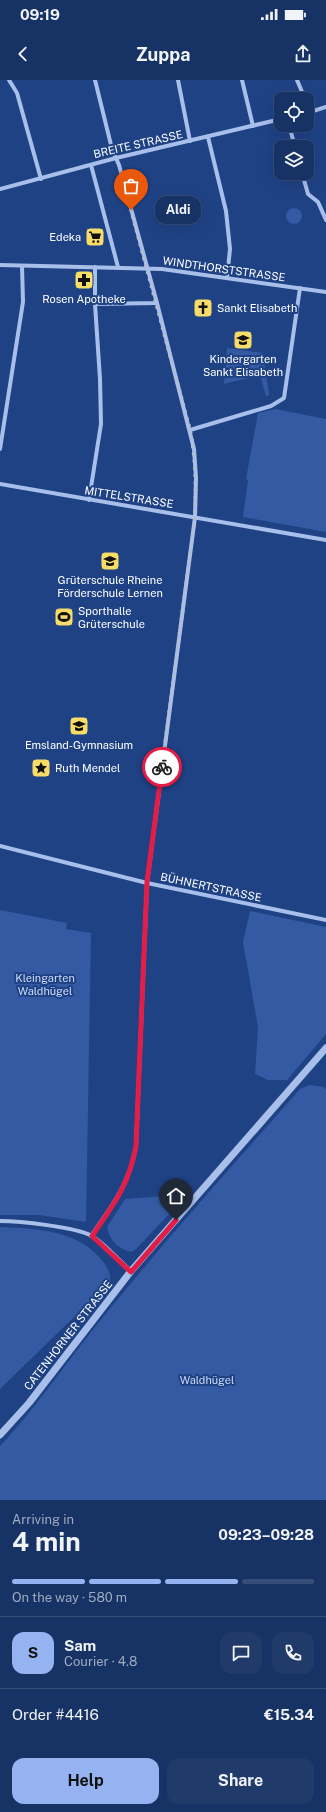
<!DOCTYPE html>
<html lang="en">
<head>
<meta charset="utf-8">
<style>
  :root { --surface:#173264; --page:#203a6a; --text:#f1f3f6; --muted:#9eaabf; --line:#364d78; --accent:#95b2f1 }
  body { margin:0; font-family:"Public Sans",sans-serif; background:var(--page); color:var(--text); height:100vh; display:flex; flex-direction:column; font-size:15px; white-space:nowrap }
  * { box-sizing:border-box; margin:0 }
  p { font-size:13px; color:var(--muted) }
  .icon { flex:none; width:22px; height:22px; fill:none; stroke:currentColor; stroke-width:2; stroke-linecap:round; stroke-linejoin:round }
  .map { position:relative; height:1420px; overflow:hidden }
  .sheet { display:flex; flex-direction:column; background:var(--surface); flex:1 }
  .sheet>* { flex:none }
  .buttons { position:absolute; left:274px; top:12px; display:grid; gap:8px }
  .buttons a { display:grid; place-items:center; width:40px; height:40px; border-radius:8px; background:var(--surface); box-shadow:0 4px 16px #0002,0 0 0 1px var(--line); font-size:20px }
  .pin { position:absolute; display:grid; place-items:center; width:34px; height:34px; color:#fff; margin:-41px -17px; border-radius:50% 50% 50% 0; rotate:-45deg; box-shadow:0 0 4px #0007 }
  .pin .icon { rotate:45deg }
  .courier { position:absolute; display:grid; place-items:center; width:40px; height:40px; margin:-20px; border:3px solid #e11d48; border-radius:50%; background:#fff; color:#222; box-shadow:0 1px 5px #0007 }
  .bubble { position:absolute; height:28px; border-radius:12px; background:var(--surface); box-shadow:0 4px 16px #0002,0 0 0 1px var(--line); font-size:13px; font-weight:700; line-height:28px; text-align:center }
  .headline em { font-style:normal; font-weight:700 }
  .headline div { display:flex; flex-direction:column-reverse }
  .headline { display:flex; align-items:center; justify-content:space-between; height:68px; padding:0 12px }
  h1 { font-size:26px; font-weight:700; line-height:30px }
  .bar { display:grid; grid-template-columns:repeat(4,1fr); gap:6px 4px; align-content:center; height:48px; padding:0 12px }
  .bar i { height:5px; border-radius:3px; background:var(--line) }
  .bar .current { background:var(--accent) }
  .bar p { grid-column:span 4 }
  .line { display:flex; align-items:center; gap:10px; padding:0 12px; border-top:1px solid var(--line) }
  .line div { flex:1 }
  .round { display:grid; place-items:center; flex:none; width:42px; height:42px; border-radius:12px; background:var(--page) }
  .action { display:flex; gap:8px; margin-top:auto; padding:8px 12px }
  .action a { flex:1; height:46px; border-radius:12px; background:var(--accent); color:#111; font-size:16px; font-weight:700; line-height:46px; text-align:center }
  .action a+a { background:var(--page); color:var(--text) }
  .status { display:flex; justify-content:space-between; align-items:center; height:28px; padding:0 20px; background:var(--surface); direction:ltr }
  .status svg { height:11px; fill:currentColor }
  header { display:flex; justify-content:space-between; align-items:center; height:52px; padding:0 12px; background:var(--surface); font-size:18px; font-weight:700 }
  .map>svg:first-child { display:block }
  .green { fill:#335aa2 }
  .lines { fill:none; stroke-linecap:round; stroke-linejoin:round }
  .minor { stroke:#a8bfea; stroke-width:4 }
  .tertiary { stroke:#a8bfea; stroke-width:7 }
  .done { stroke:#b1bdd4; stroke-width:4; stroke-dasharray:0 7.2 }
  .route { stroke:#e11d48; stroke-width:5 }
  .labels { text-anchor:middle; stroke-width:4; stroke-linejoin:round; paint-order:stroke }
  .street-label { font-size:11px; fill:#fff; stroke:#1f4285 }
  .poi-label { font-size:11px; fill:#fff; stroke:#1f4285 }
  .park-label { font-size:11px; fill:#ccdbf7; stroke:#1f4285 }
</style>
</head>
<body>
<div class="status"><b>09:19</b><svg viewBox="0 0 49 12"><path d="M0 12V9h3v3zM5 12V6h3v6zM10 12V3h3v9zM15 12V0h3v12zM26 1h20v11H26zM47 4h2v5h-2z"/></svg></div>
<header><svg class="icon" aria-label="back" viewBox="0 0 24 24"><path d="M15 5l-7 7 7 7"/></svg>Zuppa<svg class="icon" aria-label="share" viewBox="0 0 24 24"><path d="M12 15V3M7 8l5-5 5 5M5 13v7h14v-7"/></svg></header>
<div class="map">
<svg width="326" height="1420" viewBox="0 0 326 1420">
  <rect width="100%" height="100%" fill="#1f4285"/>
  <g class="green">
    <circle cx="294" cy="136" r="8"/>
    <path d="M227 268 263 273 269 315 266 316 260 295 224 304Z"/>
    <path d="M275 329 326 339V452L243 437 248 400 246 399 258 333Z"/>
    <path d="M0 830 67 843 66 849 91 853 86 1142 39 1135H0Z"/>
    <path d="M250 831 326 847V954L287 1000H268L255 994 258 947 243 862Z"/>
    <path d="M309 1005 324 1007 326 1010V1420H0V1366C38 1326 69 1278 104 1236 167 1158 234 1084 300 1009Z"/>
    <path d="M188 1114 136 1169 131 1172C117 1168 110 1161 107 1147L125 1119Z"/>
    <path d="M0 1147C35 1149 75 1149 100 1178 106 1185 111 1191 110 1202L0 1309Z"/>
  </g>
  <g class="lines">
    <g class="minor">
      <path d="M9 0 17 13 41 99"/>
      <path d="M95 0 112 69 119 85 157 223 95 224V187"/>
      <path d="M178 0 190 61"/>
      <path d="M242 0 253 46"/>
      <path d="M297 0 305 19"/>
      <path d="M307 23 311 32"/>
      <path d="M307 33 326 27"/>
      <path d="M289 45 295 67"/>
      <path d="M208 57 226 131 230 169 227 198"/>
      <path d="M91 85 118 187"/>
      <path d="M302 93 308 114 318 122 326 140"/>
      <path d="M0 109 116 78 281 39"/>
      <path d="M0 185 162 189 326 212"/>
      <path d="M190 350 271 326 284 318 300 208"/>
      <path d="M0 369 23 222 22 186"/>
      <path d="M0 404 326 460"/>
      <path d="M89 420 101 344 100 299 95 224"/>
      <path d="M0 766 147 803 326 840"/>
      <path d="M0 1141C19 1141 76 1147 92 1156 105 1164 119 1181 131 1191"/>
      <path d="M91 1156C113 1125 129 1104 136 1066L147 803 195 437 196 398 194 369 157 223"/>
    </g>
    <path class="tertiary" d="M0 1355 29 1323 131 1191 326 968"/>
  </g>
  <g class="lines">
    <path class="done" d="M131 130 190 350C196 379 196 407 195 437L162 687"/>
    <path class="route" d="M162 687 147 802 136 1066C129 1105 114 1124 92 1156L131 1192 176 1140"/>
  </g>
  <defs>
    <symbol id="supermarket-square" viewBox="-11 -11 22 22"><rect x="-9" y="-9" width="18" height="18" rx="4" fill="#f8dc68" stroke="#1f4285"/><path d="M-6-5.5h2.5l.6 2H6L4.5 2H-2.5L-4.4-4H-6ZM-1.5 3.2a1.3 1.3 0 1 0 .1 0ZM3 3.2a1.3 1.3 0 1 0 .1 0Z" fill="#111"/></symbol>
    <symbol id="pharmacy-square" viewBox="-11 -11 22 22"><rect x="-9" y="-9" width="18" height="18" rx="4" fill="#f8dc68" stroke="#1f4285"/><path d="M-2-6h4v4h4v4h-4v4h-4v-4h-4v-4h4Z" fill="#111"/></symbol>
    <symbol id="church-square" viewBox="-11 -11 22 22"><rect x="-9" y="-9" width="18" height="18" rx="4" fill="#f8dc68" stroke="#1f4285"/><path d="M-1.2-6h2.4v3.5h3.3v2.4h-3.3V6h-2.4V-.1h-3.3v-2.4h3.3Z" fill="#111"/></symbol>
    <symbol id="school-square" viewBox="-11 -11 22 22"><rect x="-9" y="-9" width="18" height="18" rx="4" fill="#f8dc68" stroke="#1f4285"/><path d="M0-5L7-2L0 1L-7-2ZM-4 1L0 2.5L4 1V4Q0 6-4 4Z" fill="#111"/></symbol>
    <symbol id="stadium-square" viewBox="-11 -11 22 22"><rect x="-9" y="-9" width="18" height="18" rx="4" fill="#f8dc68" stroke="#1f4285"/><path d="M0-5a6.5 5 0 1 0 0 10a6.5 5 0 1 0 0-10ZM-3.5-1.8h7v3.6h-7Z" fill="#111"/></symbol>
    <symbol id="sight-square" viewBox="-11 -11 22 22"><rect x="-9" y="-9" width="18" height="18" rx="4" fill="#f8dc68" stroke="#1f4285"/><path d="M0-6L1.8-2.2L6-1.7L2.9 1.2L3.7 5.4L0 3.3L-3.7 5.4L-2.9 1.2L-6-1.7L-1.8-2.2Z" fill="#111"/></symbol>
  </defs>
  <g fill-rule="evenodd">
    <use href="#supermarket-square" x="84" y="146" width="22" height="22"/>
    <use href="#pharmacy-square" x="73" y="189" width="22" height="22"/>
    <use href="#church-square" x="192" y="217" width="22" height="22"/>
    <use href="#school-square" x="232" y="249" width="22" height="22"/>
    <use href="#school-square" x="99" y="470" width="22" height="22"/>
    <use href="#stadium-square" x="53" y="526" width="22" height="22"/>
    <use href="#school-square" x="68" y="635" width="22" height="22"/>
    <use href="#sight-square" x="30" y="677" width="22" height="22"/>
  </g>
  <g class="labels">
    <g class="street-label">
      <text transform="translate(138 64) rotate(-13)" y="4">BREITE STRASSE</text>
      <text transform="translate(224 189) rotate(8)" y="4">WINDTHORSTSTRASSE</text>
      <text transform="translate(129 417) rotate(9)" y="4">MITTELSTRASSE</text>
      <text transform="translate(211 807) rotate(12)" y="4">BÜHNERTSTRASSE</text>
      <text transform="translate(68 1255) rotate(-52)" y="4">CATENHORNER STRASSE</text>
    </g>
    <g class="poi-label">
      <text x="81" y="161" text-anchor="end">Edeka</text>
      <text x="84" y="223">Rosen Apotheke</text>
      <text x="217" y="232" text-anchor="start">Sankt Elisabeth</text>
      <text x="243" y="283">Kindergarten<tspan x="243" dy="13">Sankt Elisabeth</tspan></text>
      <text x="110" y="504">Grüterschule Rheine<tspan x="110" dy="13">Förderschule Lernen</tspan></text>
      <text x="78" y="535" text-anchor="start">Sporthalle<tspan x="78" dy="13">Grüterschule</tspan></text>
      <text x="79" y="669">Emsland-Gymnasium</text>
      <text x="55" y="692" text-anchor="start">Ruth Mendel</text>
    </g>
    <g class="park-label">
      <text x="45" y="902">Kleingarten<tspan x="45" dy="13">Waldhügel</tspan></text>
      <text x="207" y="1304">Waldhügel</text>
    </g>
  </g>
</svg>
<div class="buttons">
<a><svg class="icon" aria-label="locate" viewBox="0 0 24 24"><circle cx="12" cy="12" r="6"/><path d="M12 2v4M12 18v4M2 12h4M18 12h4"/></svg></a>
<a><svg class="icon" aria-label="layers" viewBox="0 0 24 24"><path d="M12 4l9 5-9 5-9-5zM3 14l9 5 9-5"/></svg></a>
</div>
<div class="pin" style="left:131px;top:130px;background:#ea580c"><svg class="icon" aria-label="bag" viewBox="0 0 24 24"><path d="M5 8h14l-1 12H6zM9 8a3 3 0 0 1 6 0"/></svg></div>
<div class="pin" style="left:176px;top:1140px;background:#1f2937"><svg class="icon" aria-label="home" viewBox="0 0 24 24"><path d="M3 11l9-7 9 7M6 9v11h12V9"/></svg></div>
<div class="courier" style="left:162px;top:687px"><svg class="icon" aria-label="bike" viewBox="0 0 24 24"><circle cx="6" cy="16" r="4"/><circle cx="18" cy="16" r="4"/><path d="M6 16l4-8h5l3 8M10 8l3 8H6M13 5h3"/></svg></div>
<div class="bubble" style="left:155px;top:116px;width:46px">Aldi</div>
</div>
<section class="sheet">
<div class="headline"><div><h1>4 min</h1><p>Arriving in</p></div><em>09:23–09:28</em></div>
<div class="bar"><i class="current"></i><i class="current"></i><i class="current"></i><i></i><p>On the way · 580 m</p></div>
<div class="line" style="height:72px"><b class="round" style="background:var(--accent);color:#111">S</b><div><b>Sam</b><p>Courier · 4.8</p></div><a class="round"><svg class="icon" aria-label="chat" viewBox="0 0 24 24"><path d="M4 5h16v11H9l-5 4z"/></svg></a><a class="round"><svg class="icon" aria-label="phone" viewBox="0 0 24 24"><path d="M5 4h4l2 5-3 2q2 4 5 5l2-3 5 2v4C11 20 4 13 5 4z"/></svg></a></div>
<div class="line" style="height:52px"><div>Order #4416</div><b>€15.34</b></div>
<div class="action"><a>Help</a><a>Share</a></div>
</section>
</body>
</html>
